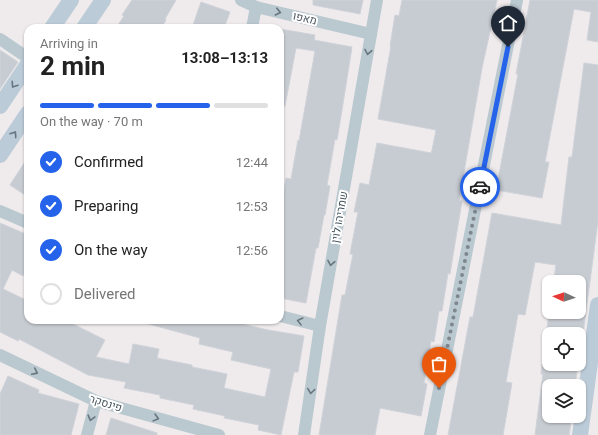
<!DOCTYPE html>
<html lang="en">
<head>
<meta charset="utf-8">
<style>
  :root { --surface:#fff; --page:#f2f2f2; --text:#222; --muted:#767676; --line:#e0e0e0; --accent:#2563eb }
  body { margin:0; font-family:Roboto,Heebo,sans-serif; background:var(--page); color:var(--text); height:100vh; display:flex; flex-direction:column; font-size:15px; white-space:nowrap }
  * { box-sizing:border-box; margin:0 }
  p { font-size:13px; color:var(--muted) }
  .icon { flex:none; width:22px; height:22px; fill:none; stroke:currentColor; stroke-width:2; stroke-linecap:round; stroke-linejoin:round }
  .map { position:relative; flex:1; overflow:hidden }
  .sheet { position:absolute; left:24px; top:24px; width:260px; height:300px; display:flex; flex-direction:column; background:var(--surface); border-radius:12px; box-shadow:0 1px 3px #0004 }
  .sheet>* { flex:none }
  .needle { width:26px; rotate:274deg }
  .fabs { position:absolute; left:542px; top:275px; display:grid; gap:8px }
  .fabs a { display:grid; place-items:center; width:44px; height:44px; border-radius:8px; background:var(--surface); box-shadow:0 1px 3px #0004; font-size:20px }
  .pin { position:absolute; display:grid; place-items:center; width:34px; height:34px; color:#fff; margin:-41px -17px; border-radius:50% 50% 50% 0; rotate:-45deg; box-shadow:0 0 4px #0007 }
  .pin .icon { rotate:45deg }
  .courier { position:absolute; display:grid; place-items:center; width:40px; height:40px; margin:-20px; border:3px solid #2563eb; border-radius:50%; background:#fff; color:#222; box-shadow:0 1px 5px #0007 }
  .overview em { font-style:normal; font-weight:700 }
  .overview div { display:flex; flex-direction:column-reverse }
  .overview { display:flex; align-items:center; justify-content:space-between; height:68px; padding:0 16px }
  h1 { font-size:26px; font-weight:700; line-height:30px }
  .bar { display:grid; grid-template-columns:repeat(4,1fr); gap:6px 4px; align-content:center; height:48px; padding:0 16px }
  .bar i { height:5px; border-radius:3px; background:var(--line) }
  .bar .active { background:var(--accent) }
  .bar p { grid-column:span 4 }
  ol { padding:0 16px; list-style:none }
  li { display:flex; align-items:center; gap:12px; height:44px }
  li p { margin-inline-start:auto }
  li .icon { padding:4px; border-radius:50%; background:var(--accent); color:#fff; stroke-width:4 }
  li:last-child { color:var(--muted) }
  li i { width:22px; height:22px; border:2px solid var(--line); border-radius:50% }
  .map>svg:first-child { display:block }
  .building { fill:#c7ccd2; stroke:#cfd2d9 }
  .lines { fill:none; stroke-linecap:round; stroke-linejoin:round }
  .street { stroke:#bac8d0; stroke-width:12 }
  .secondary { stroke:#bccbd8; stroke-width:16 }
  .oneway { stroke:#66757e }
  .oneway2 { stroke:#677680 }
  .done { stroke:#7f878e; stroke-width:4; stroke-dasharray:0 7.2 }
  .route { stroke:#2563eb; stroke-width:5 }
  .labels { text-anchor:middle; stroke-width:4; stroke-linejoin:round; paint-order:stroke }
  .street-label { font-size:11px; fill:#42515b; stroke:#fff }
</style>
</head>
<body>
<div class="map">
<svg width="598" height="435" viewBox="0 0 598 435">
  <rect width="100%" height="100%" fill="#efebec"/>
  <g class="building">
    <path d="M132 0H176L165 19 166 20 161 28H116L124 16 122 15Z"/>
    <path d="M313 0H363L360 14 313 5Z"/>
    <path d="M402 0H497L482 68 459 201H462L450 274 448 273 442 311H439L434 342 431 341 424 383 427 384 421 416 380 408 375 435H319L342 295H345L353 254H350L358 212H354L360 183 369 185 377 143 431 153 432 150 436 130 378 119 391 46H390L395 15 399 16Z"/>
    <path d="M530 0H598V42L587 40 591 12 574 9 545 162H549L542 198 496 190 518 74H516Z"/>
    <path d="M201 2 230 12 224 28H201L193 25Z"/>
    <path d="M280 29 315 35 314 40 352 47 342 110 337 140 335 139 327 185 330 186 325 215H324L318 248H316L306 303 280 298V214L286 178 291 179 298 140 299 141 315 51 296 48 285 106H280Z"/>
    <path d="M0 50 18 62 0 89Z"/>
    <path d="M584 63 598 65V221L583 334 547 329 549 312H579V282L554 278 556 265 535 262 525 315 518 314 506 382 512 383 503 435H448L470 317H473L492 213 561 225 569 157H572Z"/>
    <path d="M28 157V197L10 185Z"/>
    <path d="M0 223 28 235V266L23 276 12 270 3 289 28 301V320H65L105 340 96 357 129 364 133 344 159 349 157 358 192 365V367L227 374 224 388 265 397 271 369 231 360 233 352 199 344 200 338 145 323 146 320H234V322L268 330 304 336 298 372H294L281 435 258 430 259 425 224 418 225 416 193 409 194 405 160 398V395L124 388 126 382 88 375 19 339 18 341 0 332Z"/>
    <path d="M542 364H578L575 386H549V416H572L569 435H535L543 374H541Z"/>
    <path d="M8 376 39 390 38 393 79 404 71 435H0V394Z"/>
    <path d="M111 418 157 433V435H106Z"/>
  </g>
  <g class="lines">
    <g class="street">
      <path d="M241 0 256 7 371 34"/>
      <path d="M252 28 256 7"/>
      <path d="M0 39 28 58"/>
      <path d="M0 211 28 223"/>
      <path d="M280 316 320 326"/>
      <path d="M0 355 96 401 219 435"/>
      <path d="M87 435 96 401"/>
      <path d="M304 435 320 326 377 0"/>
      <path d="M430 435 517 0"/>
    </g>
    <g class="secondary">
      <path d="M52 28 71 0"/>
      <path d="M84 28 103 0"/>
      <path d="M0 106 28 64"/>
      <path d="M0 155 28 113"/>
      <path d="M580 435 598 305"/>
    </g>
  </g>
  <defs><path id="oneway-chevron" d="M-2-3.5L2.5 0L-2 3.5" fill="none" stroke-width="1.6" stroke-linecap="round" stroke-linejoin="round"/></defs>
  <g class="oneway">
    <use href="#oneway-chevron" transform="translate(278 12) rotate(13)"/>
    <use href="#oneway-chevron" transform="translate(368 52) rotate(100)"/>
    <use href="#oneway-chevron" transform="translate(331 263) rotate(100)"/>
    <use href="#oneway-chevron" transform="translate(300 321) rotate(-166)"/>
    <use href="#oneway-chevron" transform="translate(35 372) rotate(26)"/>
    <use href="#oneway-chevron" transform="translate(311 391) rotate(98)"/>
    <use href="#oneway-chevron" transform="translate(91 418) rotate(105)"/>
    <use href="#oneway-chevron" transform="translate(156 418) rotate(15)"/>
  </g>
  <g class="oneway2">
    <use href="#oneway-chevron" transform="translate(14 85) rotate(124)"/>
    <use href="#oneway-chevron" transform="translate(14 134) rotate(-56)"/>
  </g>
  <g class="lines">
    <path class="done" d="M439 388 480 187"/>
    <path class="route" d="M480 187 508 47"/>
  </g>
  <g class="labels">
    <g class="street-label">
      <text transform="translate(305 18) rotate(13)" y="4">מאפו</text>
      <text transform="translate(339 217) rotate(-80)" y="4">שמריהו לוין</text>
      <text transform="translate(106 403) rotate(18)" y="4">פינסקר</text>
    </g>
  </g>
</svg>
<div class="fabs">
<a><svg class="needle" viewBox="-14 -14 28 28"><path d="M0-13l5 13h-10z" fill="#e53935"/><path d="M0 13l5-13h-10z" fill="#767676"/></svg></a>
<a><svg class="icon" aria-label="locate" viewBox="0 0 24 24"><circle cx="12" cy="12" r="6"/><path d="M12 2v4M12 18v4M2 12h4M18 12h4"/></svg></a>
<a><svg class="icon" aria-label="layers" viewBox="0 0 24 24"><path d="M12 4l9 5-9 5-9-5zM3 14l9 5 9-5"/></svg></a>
</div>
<div class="pin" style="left:439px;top:388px;background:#ea580c"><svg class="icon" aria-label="bag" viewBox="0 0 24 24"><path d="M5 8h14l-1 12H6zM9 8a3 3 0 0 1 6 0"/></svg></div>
<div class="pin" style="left:508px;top:47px;background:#1f2937"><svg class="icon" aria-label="home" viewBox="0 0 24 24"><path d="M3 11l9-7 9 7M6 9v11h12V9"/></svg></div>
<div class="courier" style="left:480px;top:187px"><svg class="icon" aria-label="car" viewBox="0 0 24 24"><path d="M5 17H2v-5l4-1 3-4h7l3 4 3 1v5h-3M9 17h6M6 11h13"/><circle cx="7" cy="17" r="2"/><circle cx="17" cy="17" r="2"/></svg></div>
<section class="sheet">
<div class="overview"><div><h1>2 min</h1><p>Arriving in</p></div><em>13:08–13:13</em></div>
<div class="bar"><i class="active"></i><i class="active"></i><i class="active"></i><i></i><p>On the way · 70 m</p></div>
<ol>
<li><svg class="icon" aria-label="check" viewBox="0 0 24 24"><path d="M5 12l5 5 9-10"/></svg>Confirmed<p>12:44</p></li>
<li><svg class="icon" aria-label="check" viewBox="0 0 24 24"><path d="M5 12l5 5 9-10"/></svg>Preparing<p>12:53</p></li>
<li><svg class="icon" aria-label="check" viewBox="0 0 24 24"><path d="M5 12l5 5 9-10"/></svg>On the way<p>12:56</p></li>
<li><i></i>Delivered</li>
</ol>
</section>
</div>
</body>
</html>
